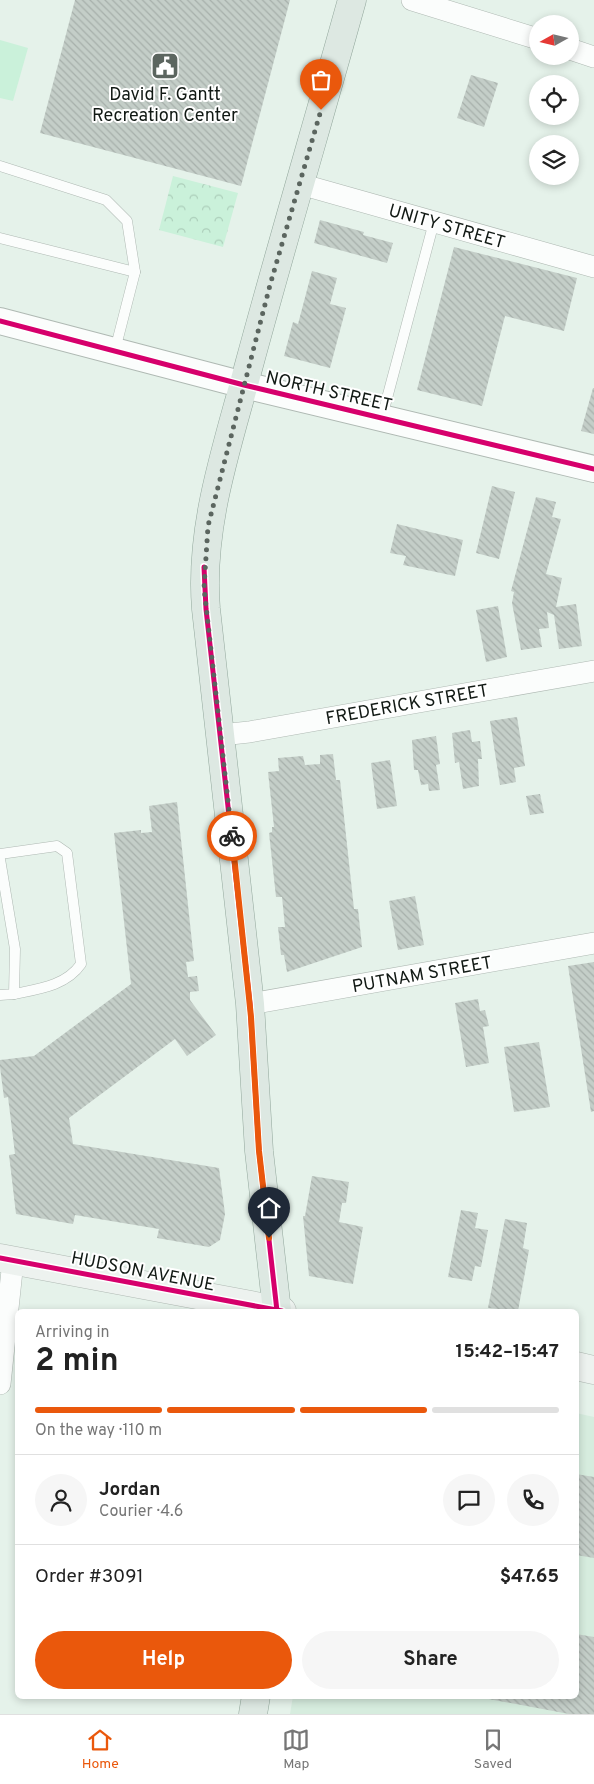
<!DOCTYPE html>
<html lang="en">
<head>
<meta charset="utf-8">
<style>
  :root { --surface:#fff; --page:#f6f6f6; --text:#222; --muted:#767676; --line:#e0e0e0; --accent:#ea580c }
  body { margin:0; font-family:Overpass,sans-serif; background:var(--page); color:var(--text); height:100vh; display:flex; flex-direction:column; font-size:19px; white-space:nowrap }
  * { box-sizing:border-box; margin:0 }
  p { font-size:16px; color:var(--muted) }
  .icon { flex:none; width:28px; height:28px; fill:none; stroke:currentColor; stroke-width:2; stroke-linecap:round; stroke-linejoin:round }
  .map { position:relative; flex:1; overflow:hidden }
  .drawer { position:absolute; left:15px; top:1309px; width:564px; height:390px; display:flex; flex-direction:column; background:var(--surface); border-radius:8px; box-shadow:0 2px 8px #0003 }
  .drawer>* { flex:none }
  .needle { width:32px; rotate:262deg }
  .buttons { position:absolute; left:529px; top:15px; display:grid; gap:10px }
  .buttons a { display:grid; place-items:center; width:50px; height:50px; border-radius:50%; background:var(--surface); box-shadow:0 2px 8px #0003; font-size:25px }
  .pin { position:absolute; display:grid; place-items:center; width:42px; height:42px; color:#fff; margin:-51px -21px; border-radius:50% 50% 50% 0; rotate:-45deg; box-shadow:0 0 5px #0007 }
  .pin .icon { rotate:45deg }
  .courier { position:absolute; display:grid; place-items:center; width:50px; height:50px; margin:-25px; border:4px solid #ea580c; border-radius:50%; background:#fff; color:#222; box-shadow:0 1px 6px #0007 }
  .overview em { font-style:normal; font-weight:700 }
  .overview div { display:flex; flex-direction:column-reverse }
  .overview { display:flex; align-items:center; justify-content:space-between; height:85px; padding:0 20px }
  h1 { font-size:32px; font-weight:700; line-height:38px }
  .bar { display:grid; grid-template-columns:repeat(4,1fr); gap:8px 5px; align-content:center; height:60px; padding:0 20px }
  .bar i { height:6px; border-radius:4px; background:var(--line) }
  .bar .on { background:var(--accent) }
  .bar p { grid-column:span 4 }
  .line { display:flex; align-items:center; gap:12px; padding:0 20px; border-top:1px solid var(--line) }
  .line div { flex:1 }
  .round { display:grid; place-items:center; flex:none; width:52px; height:52px; border-radius:26px; background:var(--page) }
  .action { display:flex; gap:10px; margin-top:auto; padding:10px 20px }
  .action a { flex:1; height:58px; border-radius:30px; background:var(--accent); color:#fff; font-size:20px; font-weight:700; line-height:58px; text-align:center }
  .action a+a { background:var(--page); color:var(--text) }
  .menu { display:flex; justify-content:space-around; align-items:center; height:70px; border-top:1px solid var(--line); background:var(--surface); font-size:14px; color:var(--muted) }
  .menu a { display:grid; justify-items:center; gap:2px }
  .menu .on { color:var(--accent) }
  .map>svg:first-child { display:block }
  .built { fill:#d6ecde }
  .park { fill:url(#park-crowns) }
  .pitch { fill:#caf1da }
  .building { fill:url(#building-back-hatch) }
  .lines { fill:none; stroke-linecap:round; stroke-linejoin:round }
  .service-casing { stroke:#afb9b3; stroke-width:11 }
  .minor-casing { stroke:#afb9b3; stroke-width:22 }
  .tertiary-casing { stroke:#afb9b3; stroke-width:28 }
  .secondary-casing { stroke:#afb9b3; stroke-width:29 }
  .primary-casing { stroke:#92a79c; stroke-width:29 }
  .service { stroke:#fbfdfc; stroke-width:10 }
  .minor { stroke:#fbfdfc; stroke-width:21 }
  .tertiary { stroke:#fbfdfc; stroke-width:26 }
  .secondary { stroke:#edf2ef; stroke-width:28 }
  .primary { stroke:#dde8e2; stroke-width:28 }
  .cycleway-casing { stroke:#fff; stroke-width:8 }
  .cycleway { stroke:#d6006c; stroke-width:5 }
  .done { stroke:#5b655f; stroke-width:5; stroke-dasharray:0 9 }
  .route { stroke:#ea580c; stroke-width:6 }
  .labels { text-anchor:middle; stroke-width:4; stroke-linejoin:round; paint-order:stroke }
  .poi-label { font-size:18px; fill:#111914; stroke:#fff }
  .street-label { font-size:18px; fill:#111914; stroke:#fff }
</style>
</head>
<body>
<div class="map">
<svg width="594" height="1714" viewBox="0 0 594 1714">
  <defs>
    <pattern id="park-crowns" width="20" height="18" patternUnits="userSpaceOnUse" patternTransform="scale(1.25)"><rect width="20" height="18" fill="#caf1da"/><path d="M2 6a3 3 0 1 1 6 0M12 15a3 3 0 1 1 6 0" fill="none" stroke="#acceba"/></pattern>
    <pattern id="building-back-hatch" width="6" height="6" patternUnits="userSpaceOnUse" patternTransform="scale(1.25)"><rect width="6" height="6" fill="#c4cec8"/><path d="M-1 5l2 2M0 0l6 6M5-1l2 2" fill="none" stroke="#a7b0ab"/></pattern>
  </defs>
  <rect width="100%" height="100%" fill="#e5f2ea"/>
  <path class="built" d="M576 1413 594 1417V1714H290L293 1696H576Z"/>
  <path class="park" d="M173 176 238 193 223 247 159 230Z"/>
  <path class="pitch" d="M0 40 28 48 13 101 0 98Z"/>
  <g class="building">
    <path d="M75 0H290L241 186 40 133Z"/>
    <path d="M471 75 498 83 484 127 457 118Z"/>
    <path d="M320 220 364 232 363 235 393 243 387 263 314 243Z"/>
    <path d="M454 247 577 278 564 331 505 316 482 406 417 390Z"/>
    <path d="M312 271 337 278 330 304 346 308 330 368 284 356 293 322 298 324Z"/>
    <path d="M593 388H594V434L581 431Z"/>
    <path d="M492 486 515 492 499 559 476 553Z"/>
    <path d="M536 497 556 502 552 517 561 519 546 574 562 578 556 607 576 604 582 646 559 649 554 615 547 612 549 628 539 629 542 647 521 650 512 603 514 592 511 591Z"/>
    <path d="M397 524 463 540 455 576 403 565 406 556 390 553Z"/>
    <path d="M498 606 507 657 486 662 476 610Z"/>
    <path d="M517 717 525 766 514 768 516 782 500 785 490 721Z"/>
    <path d="M470 730 472 742 480 741 482 759H478L479 786 463 789 459 762 455 763 452 733Z"/>
    <path d="M436 736 440 764 436 765 440 790 429 791 428 784 421 785 418 770H414L412 740Z"/>
    <path d="M333 754 336 780H340L354 909H358L362 947 287 972 284 955H281L278 927H285L282 897H276L269 833 272 832V827H274L268 772 279 771 278 758 303 756 305 765 320 764V755Z"/>
    <path d="M390 760 397 806 377 809 371 763Z"/>
    <path d="M540 794 544 813 530 815 526 796Z"/>
    <path d="M177 802 194 961 186 962 188 977 197 976 199 991 190 992V1000L216 1035 187 1056 175 1039 69 1118 73 1144 219 1168 225 1214 220 1240 209 1247 157 1238 159 1229 75 1215 73 1224 16 1214 9 1155 15 1154 8 1097 4 1098 0 1067V1060L34 1056 131 984 114 833 141 830V833L152 832 149 806Z"/>
    <path d="M415 896 424 945 398 950 389 901Z"/>
    <path d="M594 962V1111L591 1112 568 966Z"/>
    <path d="M478 999 480 1011 485 1010 489 1026 483 1027 489 1063 466 1067 455 1003Z"/>
    <path d="M539 1042 550 1107 514 1112 504 1047Z"/>
    <path d="M312 1176 349 1182 346 1203H342L339 1222 363 1227 353 1284 309 1276 303 1216H305Z"/>
    <path d="M461 1210 478 1213 475 1228 488 1230 481 1267 475 1266 472 1281 448 1277Z"/>
    <path d="M505 1219 527 1223 523 1248 529 1250 518 1311 488 1308Z"/>
    <path d="M576 1474 594 1477V1558L576 1555Z"/>
    <path d="M576 1634 594 1637V1714H569L478 1697 576 1696Z"/>
  </g>
  <g class="lines">
    <defs>
      <g id="service">
        <path d="M0 166 106 200 127 221 135 272 115 350"/>
        <path d="M0 238 135 272"/>
        <path d="M382 417 434 222"/>
        <path d="M0 854 57 846 67 853 81 964C66 986 38 989 14 994"/>
        <path d="M0 859 15 949 14 994 0 995"/>
      </g>
      <g id="minor">
        <path d="M412 0 538 39"/>
        <path d="M570 49 594 57"/>
        <path d="M300 184 594 267"/>
        <path d="M221 735 249 732 594 671"/>
        <path d="M250 1004 594 943"/>
        <path d="M0 1384 13 1261"/>
      </g>
      <path id="tertiary" d="M0 321 244 385 594 469"/>
      <g id="secondary">
        <path d="M0 1258 282 1311"/>
        <path d="M576 1366 594 1370"/>
      </g>
      <g id="primary">
        <path d="M277 1311 259 1151 250 1004 206 609C199 525 228 445 249 365 282 243 318 122 352 0"/>
        <path d="M253 1714 256 1696"/>
      </g>
    </defs>
    <use href="#service" class="service-casing"/>
    <use href="#minor" class="minor-casing"/>
    <use href="#tertiary" class="tertiary-casing"/>
    <use href="#secondary" class="secondary-casing"/>
    <use href="#primary" class="primary-casing"/>
    <use href="#service" class="service"/>
    <use href="#minor" class="minor"/>
    <use href="#tertiary" class="tertiary"/>
    <use href="#secondary" class="secondary"/>
    <use href="#primary" class="primary"/>
    <defs>
      <g id="cycleway">
        <path d="M0 321 244 385 594 469"/>
        <path d="M204 567 206 609 250 1004 259 1151 277 1311"/>
        <path d="M0 1258 282 1311"/>
      </g>
    </defs>
    <use href="#cycleway" class="cycleway-casing"/>
    <use href="#cycleway" class="cycleway"/>
  </g>
  <g class="lines">
    <path class="done" d="M232 836 204 588 208 526 270 285 321 110"/>
    <path class="route" d="M232 836 251 1017 259 1151 269 1238"/>
  </g>
  <defs>
    <symbol id="civic-square" viewBox="-11 -11 22 22"><rect x="-9" y="-9" width="18" height="18" rx="4" fill="#5b655f" stroke="#fff"/><path d="M-.6-6.5H3V-4.5H.6V-3L4-1V1h2V6H-6V1h2V-1L-.6-3ZM-1.2 2.5V6h2.4V2.5Z" fill="#fff"/></symbol>
  </defs>
  <g fill-rule="evenodd">
    <use href="#civic-square" x="149" y="50" width="32" height="32"/>
  </g>
  <g class="labels">
    <g class="poi-label">
      <text x="165" y="100">David F. Gantt<tspan x="165" dy="21">Recreation Center</tspan></text>
    </g>
    <g class="street-label">
      <text transform="translate(447 226) rotate(16)" y="6">UNITY STREET</text>
      <text transform="translate(329 391) rotate(13)" y="6">NORTH STREET</text>
      <text transform="translate(407 704) rotate(-10)" y="6">FREDERICK STREET</text>
      <text transform="translate(422 974) rotate(-10)" y="6">PUTNAM STREET</text>
      <text transform="translate(143 1271) rotate(11)" y="6">HUDSON AVENUE</text>
    </g>
  </g>
</svg>
<div class="buttons">
<a><svg class="needle" viewBox="-14 -14 28 28"><path d="M0-13l5 13h-10z" fill="#e53935"/><path d="M0 13l5-13h-10z" fill="#767676"/></svg></a>
<a><svg class="icon" aria-label="locate" viewBox="0 0 24 24"><circle cx="12" cy="12" r="6"/><path d="M12 2v4M12 18v4M2 12h4M18 12h4"/></svg></a>
<a><svg class="icon" aria-label="layers" viewBox="0 0 24 24"><path d="M12 4l9 5-9 5-9-5zM3 14l9 5 9-5"/></svg></a>
</div>
<div class="pin" style="left:321px;top:110px;background:#ea580c"><svg class="icon" aria-label="bag" viewBox="0 0 24 24"><path d="M5 8h14l-1 12H6zM9 8a3 3 0 0 1 6 0"/></svg></div>
<div class="pin" style="left:269px;top:1238px;background:#1f2937"><svg class="icon" aria-label="home" viewBox="0 0 24 24"><path d="M3 11l9-7 9 7M6 9v11h12V9"/></svg></div>
<div class="courier" style="left:232px;top:836px"><svg class="icon" aria-label="bike" viewBox="0 0 24 24"><circle cx="6" cy="16" r="4"/><circle cx="18" cy="16" r="4"/><path d="M6 16l4-8h5l3 8M10 8l3 8H6M13 5h3"/></svg></div>
<section class="drawer">
<div class="overview"><div><h1>2 min</h1><p>Arriving in</p></div><em>15:42–15:47</em></div>
<div class="bar"><i class="on"></i><i class="on"></i><i class="on"></i><i></i><p>On the way · 110 m</p></div>
<div class="line" style="height:90px"><a class="round"><svg class="icon" aria-label="person" viewBox="0 0 24 24"><circle cx="12" cy="8" r="4"/><path d="M4 21q1-7 8-7t8 7"/></svg></a><div><b>Jordan</b><p>Courier · 4.6</p></div><a class="round"><svg class="icon" aria-label="chat" viewBox="0 0 24 24"><path d="M4 5h16v11H9l-5 4z"/></svg></a><a class="round"><svg class="icon" aria-label="phone" viewBox="0 0 24 24"><path d="M5 4h4l2 5-3 2q2 4 5 5l2-3 5 2v4C11 20 4 13 5 4z"/></svg></a></div>
<div class="line" style="height:65px"><div>Order #3091</div><b>$47.65</b></div>
<div class="action"><a>Help</a><a>Share</a></div>
</section>
</div>
<nav class="menu">
<a class="on"><svg class="icon" aria-label="home" viewBox="0 0 24 24"><path d="M3 11l9-7 9 7M6 9v11h12V9"/></svg>Home</a>
<a><svg class="icon" aria-label="map" viewBox="0 0 24 24"><path d="M3 6l6-2 6 2 6-2v14l-6 2-6-2-6 2zM9 4v14M15 6v14"/></svg>Map</a>
<a><svg class="icon" aria-label="saved" viewBox="0 0 24 24"><path d="M7 4h10v16l-5-4-5 4z"/></svg>Saved</a>
</nav>
</body>
</html>
